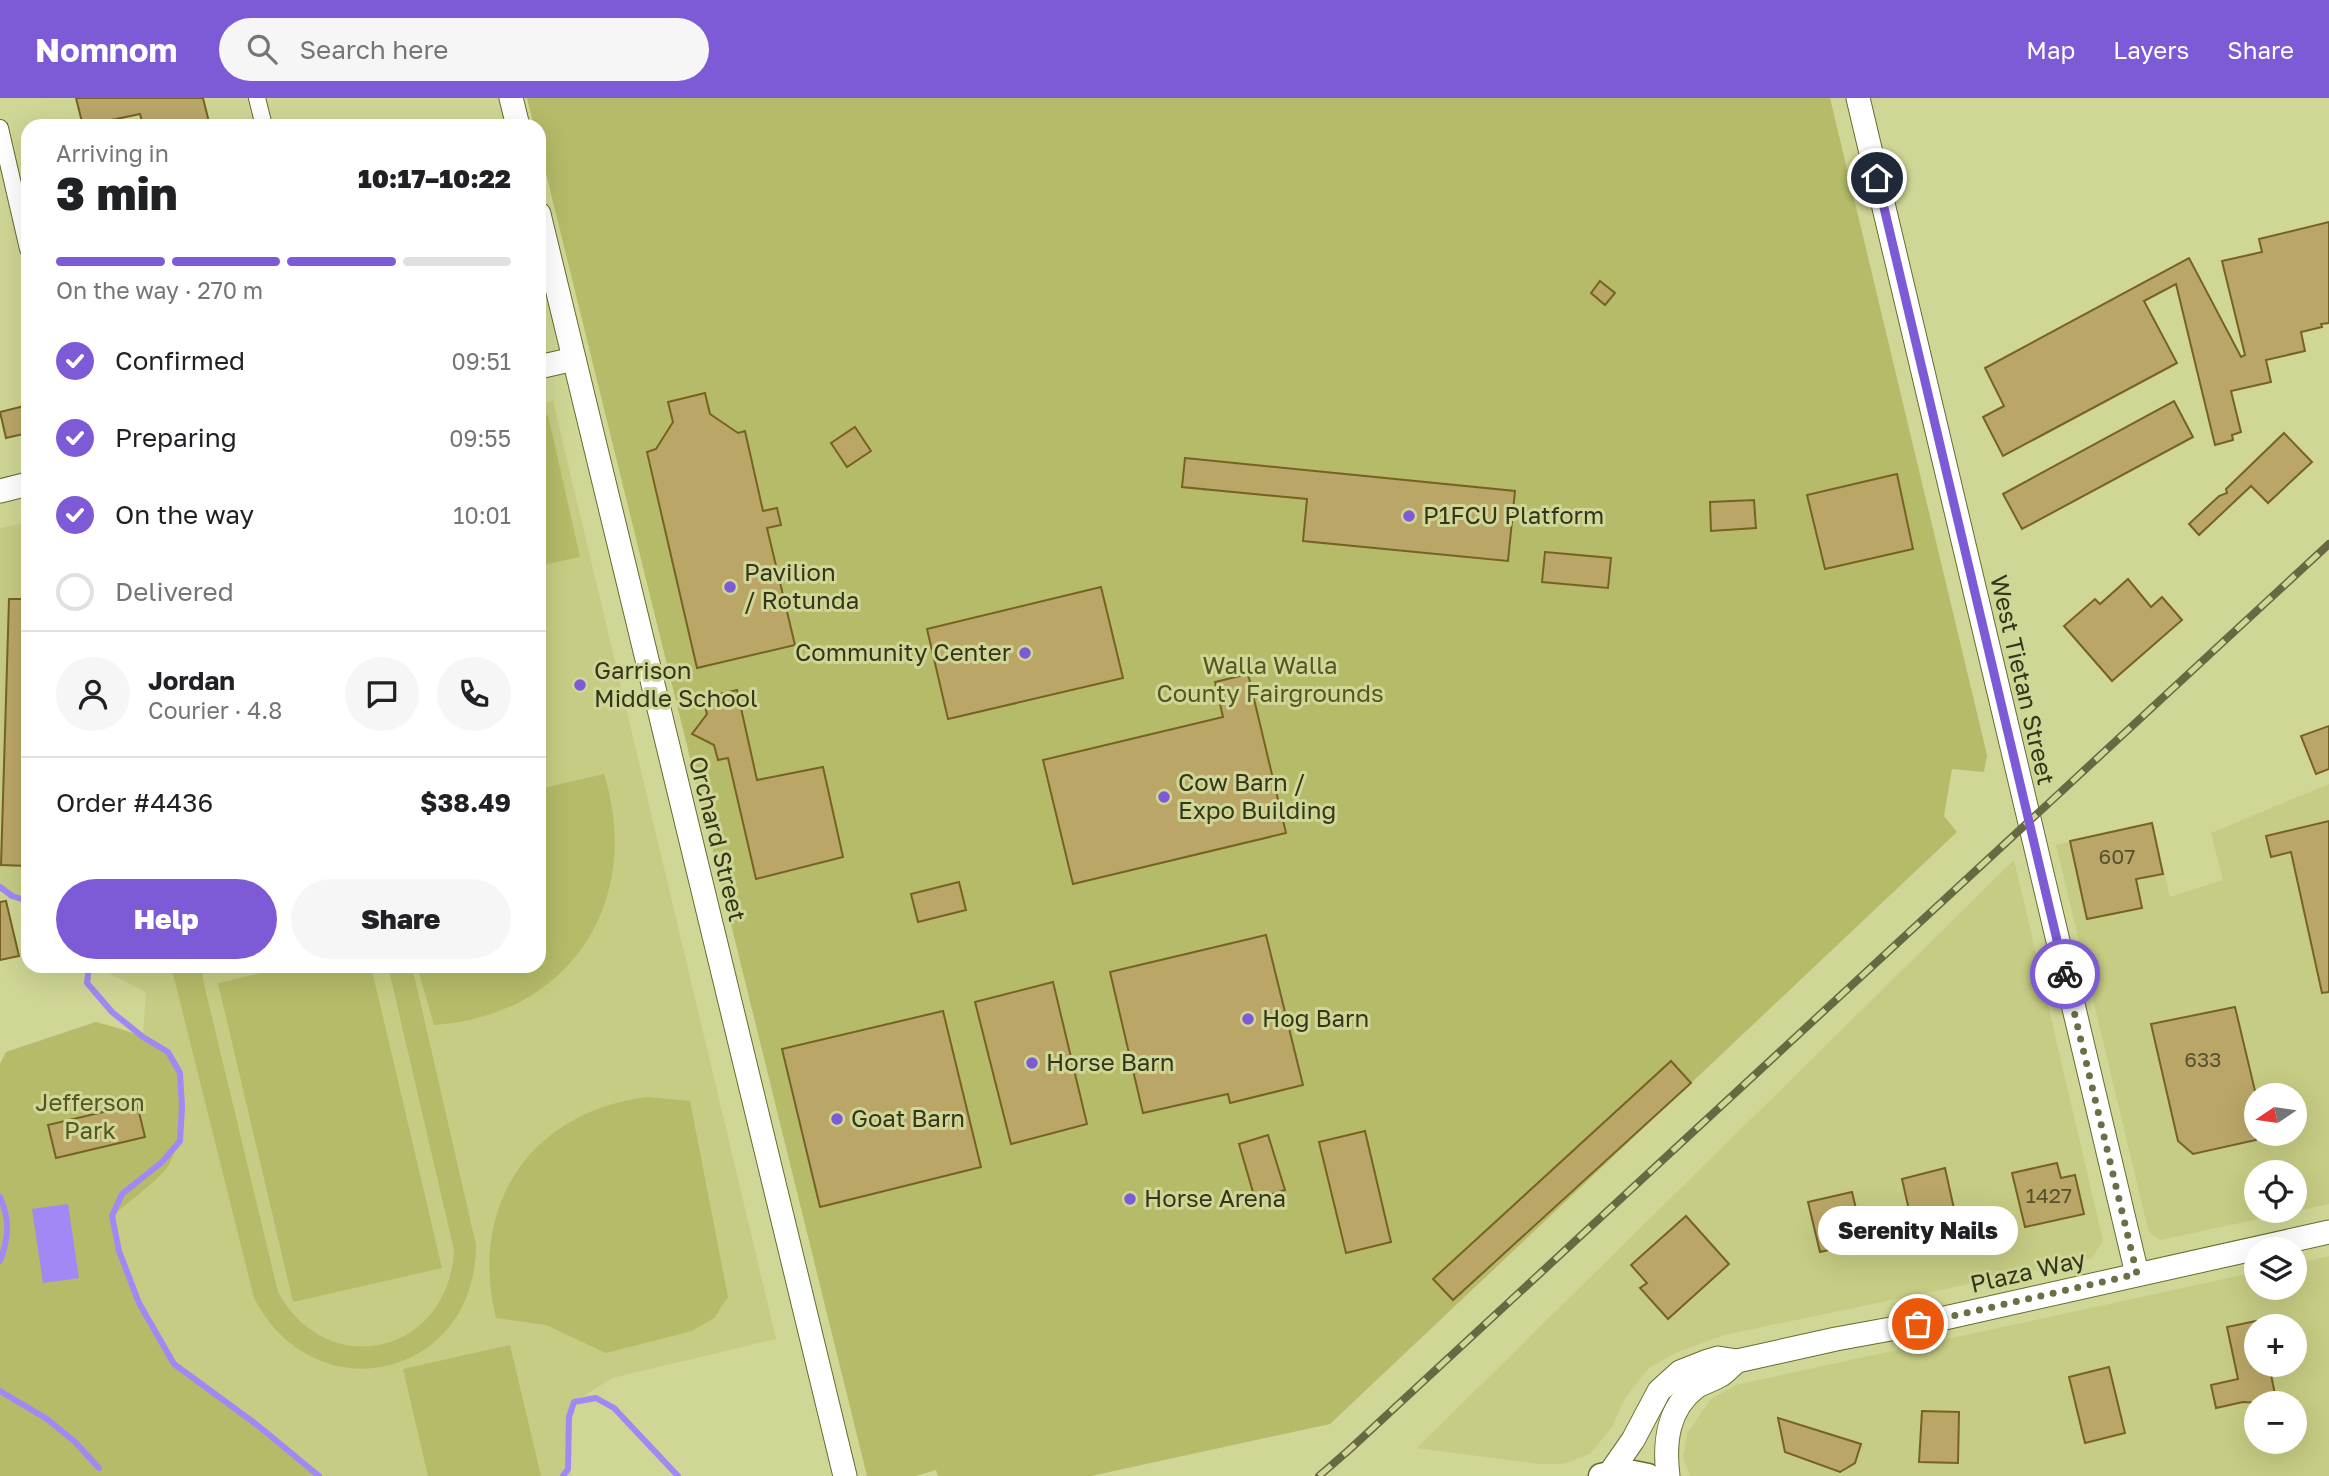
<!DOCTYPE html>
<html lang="en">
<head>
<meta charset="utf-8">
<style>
  :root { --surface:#fff; --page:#f6f6f6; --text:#202124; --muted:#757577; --line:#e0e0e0; --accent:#7d5bd6 }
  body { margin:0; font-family:"Golos Text",sans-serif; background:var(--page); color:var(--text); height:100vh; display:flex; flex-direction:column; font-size:26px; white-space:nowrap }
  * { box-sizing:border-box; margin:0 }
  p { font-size:23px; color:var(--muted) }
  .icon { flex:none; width:38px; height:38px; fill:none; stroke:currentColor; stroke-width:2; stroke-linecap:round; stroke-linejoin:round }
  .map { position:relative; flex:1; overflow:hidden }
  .details { position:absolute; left:21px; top:21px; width:525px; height:854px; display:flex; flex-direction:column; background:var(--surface); border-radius:21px; box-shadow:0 7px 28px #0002 }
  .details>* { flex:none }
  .needle { width:46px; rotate:257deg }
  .buttons { position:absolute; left:2244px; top:985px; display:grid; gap:14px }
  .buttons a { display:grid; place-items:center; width:63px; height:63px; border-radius:50%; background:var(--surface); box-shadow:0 7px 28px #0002; font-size:35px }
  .pin { position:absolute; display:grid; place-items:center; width:60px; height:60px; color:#fff; margin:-30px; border:4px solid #fff; border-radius:50%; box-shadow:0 2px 7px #0007 }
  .courier { position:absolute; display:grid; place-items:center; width:70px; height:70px; margin:-35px; border:5px solid #7d5bd6; border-radius:50%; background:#fff; color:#222; box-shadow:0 2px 9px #0007 }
  .bubble { position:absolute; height:49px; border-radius:24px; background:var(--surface); box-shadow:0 7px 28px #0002; font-size:23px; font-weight:800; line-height:49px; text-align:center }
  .summary em { font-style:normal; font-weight:800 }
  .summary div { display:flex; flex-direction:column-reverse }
  .summary { display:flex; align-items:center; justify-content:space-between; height:119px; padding:0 35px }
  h1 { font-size:46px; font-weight:800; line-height:52px }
  .bar { display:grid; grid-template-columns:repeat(4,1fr); gap:10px 7px; align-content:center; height:84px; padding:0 35px }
  .bar i { height:9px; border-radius:5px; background:var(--line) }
  .bar .on { background:var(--accent) }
  .bar p { grid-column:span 4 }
  .line { display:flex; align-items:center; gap:18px; padding:0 35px; border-top:2px solid var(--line) }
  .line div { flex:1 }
  .round { display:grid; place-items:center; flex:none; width:74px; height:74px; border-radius:37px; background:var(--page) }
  ol { padding:0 35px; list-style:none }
  li { display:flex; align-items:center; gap:21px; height:77px }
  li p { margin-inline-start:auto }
  li .icon { padding:7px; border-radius:50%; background:var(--accent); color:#fff; stroke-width:4 }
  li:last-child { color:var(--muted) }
  li i { width:38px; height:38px; border:4px solid var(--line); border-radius:50% }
  .primary-button { display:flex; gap:14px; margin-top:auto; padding:14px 35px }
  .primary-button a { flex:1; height:80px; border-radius:42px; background:var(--accent); color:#fff; font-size:28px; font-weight:800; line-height:80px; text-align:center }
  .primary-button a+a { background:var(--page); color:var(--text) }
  header { display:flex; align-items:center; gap:42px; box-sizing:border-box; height:98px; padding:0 35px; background:var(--accent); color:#fff }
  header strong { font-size:33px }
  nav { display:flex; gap:38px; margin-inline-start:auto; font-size:24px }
  .search { width:490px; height:63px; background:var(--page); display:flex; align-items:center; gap:18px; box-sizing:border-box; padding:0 24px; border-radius:38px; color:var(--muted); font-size:26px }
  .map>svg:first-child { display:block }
  .built { fill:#c6cc83; fill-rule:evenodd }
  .green { fill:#b5bb68 }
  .water { fill:#a188f5 }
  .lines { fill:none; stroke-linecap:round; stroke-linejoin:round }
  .stream { stroke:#a188f5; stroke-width:6 }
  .building { fill:#baa667; stroke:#766323; stroke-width:2 }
  .street-casing { stroke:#686c2e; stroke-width:18 }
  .secondary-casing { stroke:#686c2e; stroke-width:25 }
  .primary-casing { stroke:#686c2e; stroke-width:27 }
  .street { stroke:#fff; stroke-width:16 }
  .secondary { stroke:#fff; stroke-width:23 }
  .primary { stroke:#fff; stroke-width:24 }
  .rail-casing { stroke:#666942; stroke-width:8 }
  .rail { stroke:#d0d695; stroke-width:5; stroke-dasharray:16; stroke-linecap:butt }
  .done { stroke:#6b6e46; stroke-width:7; stroke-dasharray:0 12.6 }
  .route { stroke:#7d5bd6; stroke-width:9 }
  .poi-dot { fill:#7d5bd6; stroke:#d0d695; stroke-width:2.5 }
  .labels { text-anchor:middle; stroke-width:6; stroke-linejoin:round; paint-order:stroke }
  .number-label { font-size:21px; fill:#56522e }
  .poi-label { font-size:24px; fill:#34361b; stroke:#d0d695; text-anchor:start }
  .park-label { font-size:24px; fill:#535722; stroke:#d0d695 }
  .street-label { font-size:24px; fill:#34361b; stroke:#d0d695 }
</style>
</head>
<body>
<header>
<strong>Nomnom</strong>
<div class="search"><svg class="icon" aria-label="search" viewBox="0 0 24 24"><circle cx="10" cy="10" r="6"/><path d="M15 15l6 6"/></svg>Search here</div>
<nav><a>Map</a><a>Layers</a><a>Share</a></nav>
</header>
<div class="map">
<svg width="2329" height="1378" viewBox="0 0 2329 1378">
  <rect width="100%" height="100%" fill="#d0d695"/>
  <g class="built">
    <path d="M553 303 776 1241 612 1280 574 1304 569 1319 571 1378H319L256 1326 174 1266 139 1205 119 1153 112 1118 167 1069 182 1009 180 975 168 954 143 939 146 894 95 868H539V306Z"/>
    <path d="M28 424V803L12 798 0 789V430Z"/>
    <path d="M2329 686V1106L2160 1142 2151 1136 2148 1131 2056 747 2152 725 2170 799 2223 782 2211 735ZM2256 998H2294V1036H2256ZM2256 1074H2294V1113H2256Z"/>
    <path d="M2014 762 2103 1143 2092 1160 1724 1237 1676 1255 1649 1270 1625 1300 1612 1329 1590 1356 1563 1366H1540L1417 1350Z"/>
    <path d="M2329 1158V1378H1690L1683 1359 1687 1335 1711 1301 1736 1287 2256 1174V1190H2294V1166ZM2256 1228H2294V1267H2256ZM2256 1306H2294V1344H2256Z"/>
  </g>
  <g class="green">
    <path d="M527 0H1830L1987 657 1984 674 1952 671 1944 718 1957 734 1330 1326 1091 1378H938L936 1372 916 1378H867L539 47V28H534Z"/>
    <path d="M548 317 580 459 539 468V319Z"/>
    <path d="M604 676C644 804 569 918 434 927L417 868H539V691Z"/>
    <path d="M171 868H201L204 886 278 1194C328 1285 449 1256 454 1152L388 868H412L476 1147C476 1280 315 1318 254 1200Z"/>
    <path d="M291 868H371L442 1170 293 1204 218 885Z"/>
    <path d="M96 924C120 931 145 936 165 952 191 972 185 1043 168 1068 159 1082 126 1106 112 1118L119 1153 139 1205 174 1266 256 1326 319 1378H0V966L6 954Z"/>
    <path d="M648 999 690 1003 728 1199 714 1220 692 1233 606 1255 546 1227 496 1220C468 1107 531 1013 648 999Z"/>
    <path d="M510 1247 541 1378H428L403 1271Z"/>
  </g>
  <path class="water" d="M68 1106 79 1180 43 1185 32 1111Z"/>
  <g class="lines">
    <g class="stream">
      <path d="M0 789 12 798 28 803"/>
      <path d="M89 868 87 885 112 914 143 939 168 954 180 975 182 1009 180 1043 162 1064 122 1096 112 1118 119 1153 139 1205 174 1266 256 1326 319 1378"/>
      <path d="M0 1099C10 1122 9 1139 0 1163"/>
      <path d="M0 1293 47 1321 75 1344 99 1370"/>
      <path d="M563 1378 568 1371 569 1319 574 1304 596 1300 614 1310 678 1378"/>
    </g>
  </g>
  <g class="building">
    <path d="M76 0H203L210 28H143L140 16 83 28Z"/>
    <path d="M2329 124V225L2321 226 2322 229 2301 234 2305 253 2266 262 2271 284 2231 293 2241 334 2232 337 2233 342 2215 347 2176 186 2144 203 2177 265 2003 358 1983 319 2004 308 1985 270 2189 160 2241 259 2245 257 2222 163 2262 154 2259 141Z"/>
    <path d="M1600 183 1615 195 1605 207 1591 195Z"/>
    <path d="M705 295 710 316 738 335 745 333 763 413 777 410 781 427 767 430 795 547 697 570 647 354 656 351 673 324 668 304Z"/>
    <path d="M2174 303 2193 339 2022 431 2003 396Z"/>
    <path d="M28 307V335L6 340 0 314Z"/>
    <path d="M855 329 871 353 847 369 831 345Z"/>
    <path d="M2284 335 2312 364 2268 405 2251 388 2199 437 2189 426 2219 398 2227 395 2226 391Z"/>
    <path d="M1185 360 1515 393 1508 463 1303 443 1307 401 1182 389Z"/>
    <path d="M1897 376 1913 451 1825 471 1807 397Z"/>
    <path d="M1754 402 1756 430 1711 433 1710 404Z"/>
    <path d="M1545 454 1611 460 1608 490 1542 484Z"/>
    <path d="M2128 481 2151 509 2162 499 2182 522 2112 583 2064 528 2095 501 2100 506Z"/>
    <path d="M1101 489 1123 580 948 621 927 531Z"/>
    <path d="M9 501H28V768L1 767Z"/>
    <path d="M1248 576 1286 735 1073 786 1043 662 1223 619 1215 584Z"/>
    <path d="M737 592 757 682 823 669 843 759 756 781 728 660 718 662 714 647 692 636 707 616 703 600Z"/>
    <path d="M2329 628V671L2316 676 2301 638Z"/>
    <path d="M2329 723V894L2322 895 2291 754 2271 759 2266 738Z"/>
    <path d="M2152 725 2163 776 2136 781 2142 810 2087 821 2070 743Z"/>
    <path d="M959 784 966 812 918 824 911 796Z"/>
    <path d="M6 803 19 858 0 862V804Z"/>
    <path d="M1266 837 1303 987 1230 1005 1228 996 1143 1015 1110 874Z"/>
    <path d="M1053 884 1087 1026 1011 1046 975 904Z"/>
    <path d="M2235 909 2256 997V1042L2193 1056 2178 1043 2151 926Z"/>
    <path d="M943 913 981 1069 820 1109 782 951Z"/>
    <path d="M1671 963 1691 985 1453 1202 1433 1181Z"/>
    <path d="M137 1006 145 1039 56 1060 48 1027Z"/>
    <path d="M1365 1033 1391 1144 1346 1155 1319 1044Z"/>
    <path d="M1268 1037 1285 1092 1255 1101 1239 1046Z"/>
    <path d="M2057 1065 2061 1080 2075 1077 2084 1116 2025 1129 2012 1075Z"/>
    <path d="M1945 1070 1956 1120 1913 1130 1902 1081Z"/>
    <path d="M1852 1094 1864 1144 1820 1154 1808 1104Z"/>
    <path d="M1686 1118 1729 1166 1668 1221 1640 1190 1647 1185 1631 1167Z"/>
    <path d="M2256 1223V1267H2269L2277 1306 2243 1304 2216 1310 2211 1287 2238 1281 2227 1229Z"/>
    <path d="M2109 1269 2125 1335 2085 1345 2069 1279Z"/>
    <path d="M1922 1313 1959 1314 1958 1365 1919 1364Z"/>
    <path d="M1778 1320 1861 1346 1855 1365 1840 1374 1785 1354Z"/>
  </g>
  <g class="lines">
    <defs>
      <g id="street">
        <path d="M257 0 264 28"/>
        <path d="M0 30 28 151"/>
      </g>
      <g id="secondary">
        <path d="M511 0 518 28"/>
        <path d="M1858 0 2137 1176"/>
        <path d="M539 116 845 1378"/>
        <path d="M539 269 574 261"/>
        <path d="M0 393 28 386"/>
        <path d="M1610 1375 1633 1342 1659 1293 1680 1274 1708 1263 1718 1260 1737 1263 1836 1241 1918 1226 2329 1134"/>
        <path d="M1668 1378C1664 1345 1667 1311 1696 1289 1704 1284 1713 1282 1721 1277 1727 1273 1732 1267 1737 1263"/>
      </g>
      <path id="primary" d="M1601 1378 1623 1373 1648 1378"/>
    </defs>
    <use href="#street" class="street-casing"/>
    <use href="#secondary" class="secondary-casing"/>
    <use href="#primary" class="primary-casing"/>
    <use href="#street" class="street"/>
    <use href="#secondary" class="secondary"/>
    <use href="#primary" class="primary"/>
    <defs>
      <path id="rail" d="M1319 1378 1349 1352 2329 446"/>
    </defs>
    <use href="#rail" class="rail-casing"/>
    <use href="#rail" class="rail"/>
  </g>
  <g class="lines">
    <path class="done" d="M1918 1226 2137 1176 2065 876"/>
    <path class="route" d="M1877 80 2065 876"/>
  </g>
  <g class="poi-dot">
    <circle cx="1409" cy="418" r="7"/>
    <circle cx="730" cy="489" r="7"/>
    <circle cx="1025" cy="555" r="7"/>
    <circle cx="580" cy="587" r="7"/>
    <circle cx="1164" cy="699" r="7"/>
    <circle cx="1248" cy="921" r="7"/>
    <circle cx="1032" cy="965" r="7"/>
    <circle cx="837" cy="1021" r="7"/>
    <circle cx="1130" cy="1101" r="7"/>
  </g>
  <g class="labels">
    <g class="number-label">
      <text x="2117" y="766">607</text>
      <text x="2203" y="969">633</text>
      <text x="2049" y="1105">1427</text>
    </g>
    <g class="poi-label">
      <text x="1423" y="426">P1FCU Platform</text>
      <text x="744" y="483">Pavilion<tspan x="744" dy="28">/ Rotunda</tspan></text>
      <text x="1011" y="563" text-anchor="end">Community Center</text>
      <text x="594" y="581">Garrison<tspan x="594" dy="28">Middle School</tspan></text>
      <text x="1178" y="693">Cow Barn /<tspan x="1178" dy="28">Expo Building</tspan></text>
      <text x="1262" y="929">Hog Barn</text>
      <text x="1046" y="973">Horse Barn</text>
      <text x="851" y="1029">Goat Barn</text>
      <text x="1144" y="1109">Horse Arena</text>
    </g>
    <g class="park-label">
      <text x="1270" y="576">Walla Walla<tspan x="1270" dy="28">County Fairgrounds</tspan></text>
      <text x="90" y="1013">Jefferson<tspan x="90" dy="28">Park</tspan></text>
    </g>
    <g class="street-label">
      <text transform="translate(2022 582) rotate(77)" y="8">West Tietan Street</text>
      <text transform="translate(717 741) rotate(76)" y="8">Orchard Street</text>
      <text transform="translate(2028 1174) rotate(-13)" y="8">Plaza Way</text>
    </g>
  </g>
</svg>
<div class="buttons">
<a><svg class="needle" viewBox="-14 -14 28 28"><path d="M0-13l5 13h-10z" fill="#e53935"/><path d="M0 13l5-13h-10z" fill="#757577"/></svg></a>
<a><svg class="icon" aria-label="locate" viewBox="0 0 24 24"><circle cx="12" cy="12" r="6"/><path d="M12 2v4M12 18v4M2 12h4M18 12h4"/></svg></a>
<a><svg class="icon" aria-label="layers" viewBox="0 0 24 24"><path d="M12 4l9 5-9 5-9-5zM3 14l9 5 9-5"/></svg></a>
<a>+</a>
<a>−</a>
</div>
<div class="pin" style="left:1918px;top:1226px;background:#ea580c"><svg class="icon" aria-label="bag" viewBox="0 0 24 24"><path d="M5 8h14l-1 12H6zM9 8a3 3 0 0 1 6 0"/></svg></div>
<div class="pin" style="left:1877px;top:80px;background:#1f2937"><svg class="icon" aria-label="home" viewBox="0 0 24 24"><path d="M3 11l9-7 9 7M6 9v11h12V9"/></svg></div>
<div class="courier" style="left:2065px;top:876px"><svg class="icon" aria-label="bike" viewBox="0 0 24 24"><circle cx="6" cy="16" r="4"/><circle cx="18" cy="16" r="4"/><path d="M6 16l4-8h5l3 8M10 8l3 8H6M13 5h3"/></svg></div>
<div class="bubble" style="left:1818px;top:1108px;width:200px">Serenity Nails</div>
<section class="details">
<div class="summary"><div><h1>3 min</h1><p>Arriving in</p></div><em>10:17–10:22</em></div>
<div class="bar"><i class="on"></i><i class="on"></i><i class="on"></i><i></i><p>On the way · 270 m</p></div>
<ol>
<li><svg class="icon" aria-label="check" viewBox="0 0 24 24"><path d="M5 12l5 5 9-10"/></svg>Confirmed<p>09:51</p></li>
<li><svg class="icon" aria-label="check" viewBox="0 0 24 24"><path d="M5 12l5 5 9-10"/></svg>Preparing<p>09:55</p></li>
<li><svg class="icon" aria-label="check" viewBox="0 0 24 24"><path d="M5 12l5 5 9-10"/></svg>On the way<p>10:01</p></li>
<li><i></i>Delivered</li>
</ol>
<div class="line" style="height:126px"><a class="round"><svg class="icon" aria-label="person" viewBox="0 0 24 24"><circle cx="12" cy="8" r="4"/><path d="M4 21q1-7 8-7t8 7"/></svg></a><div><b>Jordan</b><p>Courier · 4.8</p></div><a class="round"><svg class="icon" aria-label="chat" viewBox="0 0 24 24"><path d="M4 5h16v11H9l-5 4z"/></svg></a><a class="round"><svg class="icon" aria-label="phone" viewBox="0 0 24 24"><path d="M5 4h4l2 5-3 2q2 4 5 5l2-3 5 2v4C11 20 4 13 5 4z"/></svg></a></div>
<div class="line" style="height:91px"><div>Order #4436</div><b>$38.49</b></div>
<div class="primary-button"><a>Help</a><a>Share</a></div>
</section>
</div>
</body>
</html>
